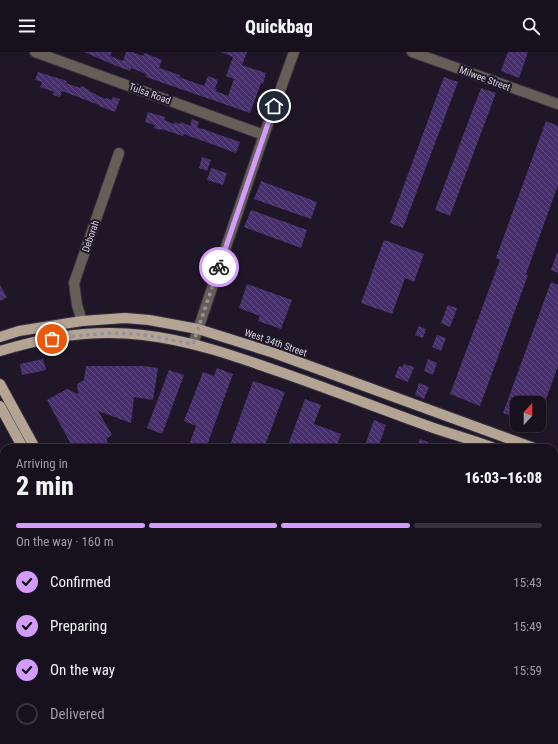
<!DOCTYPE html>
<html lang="en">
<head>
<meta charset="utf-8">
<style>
  :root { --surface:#17111e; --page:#241f2b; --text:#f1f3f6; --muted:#9e9da4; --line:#36313c; --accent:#d39cfc }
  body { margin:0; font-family:"Roboto Condensed",sans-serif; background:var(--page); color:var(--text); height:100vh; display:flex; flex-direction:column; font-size:15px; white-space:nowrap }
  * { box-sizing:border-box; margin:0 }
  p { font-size:13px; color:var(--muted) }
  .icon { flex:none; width:22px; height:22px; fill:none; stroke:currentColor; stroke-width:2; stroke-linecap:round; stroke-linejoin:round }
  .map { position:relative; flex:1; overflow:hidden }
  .sheet { position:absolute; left:0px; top:392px; width:558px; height:300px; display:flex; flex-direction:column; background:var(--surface); border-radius:12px 12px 0 0; box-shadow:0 1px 3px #0004,0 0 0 1px var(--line) }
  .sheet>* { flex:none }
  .needle { width:26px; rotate:21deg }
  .buttons { position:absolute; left:510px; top:344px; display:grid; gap:8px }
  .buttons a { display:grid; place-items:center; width:36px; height:36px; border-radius:8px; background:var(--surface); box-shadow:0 1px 3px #0004,0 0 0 1px var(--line); font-size:20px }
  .pin { position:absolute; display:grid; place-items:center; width:34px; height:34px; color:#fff; margin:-17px; border:2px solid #fff; border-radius:50%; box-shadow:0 1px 4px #0007 }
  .courier { position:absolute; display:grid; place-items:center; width:40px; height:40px; margin:-20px; border:3px solid #d39cfc; border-radius:50%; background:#fff; color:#222; box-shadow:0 1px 5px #0007 }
  .summary em { font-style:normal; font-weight:800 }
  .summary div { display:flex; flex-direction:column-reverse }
  .summary { display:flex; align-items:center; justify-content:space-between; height:68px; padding:0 16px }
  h1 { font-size:26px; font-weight:800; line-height:30px }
  .bar { display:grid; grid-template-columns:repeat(4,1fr); gap:6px 4px; align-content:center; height:48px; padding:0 16px }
  .bar i { height:5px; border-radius:3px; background:var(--line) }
  .bar .selected { background:var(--accent) }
  .bar p { grid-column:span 4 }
  ol { padding:0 16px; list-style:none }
  li { display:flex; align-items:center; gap:12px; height:44px }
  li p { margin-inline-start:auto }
  li .icon { padding:4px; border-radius:50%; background:var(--accent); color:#111; stroke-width:4 }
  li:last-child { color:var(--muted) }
  li i { width:22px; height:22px; border:2px solid var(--line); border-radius:50% }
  header { display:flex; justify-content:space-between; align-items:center; height:52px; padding:0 16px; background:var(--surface); font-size:18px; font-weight:800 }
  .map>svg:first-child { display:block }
  .grass { fill:url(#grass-tufts) }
  .building { fill:url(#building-back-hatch) }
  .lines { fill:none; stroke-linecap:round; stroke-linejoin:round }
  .minor-casing { stroke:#393141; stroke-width:12 }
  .major-casing { stroke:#393141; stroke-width:12 }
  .minor { stroke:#665f57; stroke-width:10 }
  .major { stroke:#b3a494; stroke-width:10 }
  .rail { stroke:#928c9a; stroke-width:2; stroke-dasharray:5 5; stroke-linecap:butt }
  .done { stroke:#97919e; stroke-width:4; stroke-dasharray:0 7.2 }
  .route { stroke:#d39cfc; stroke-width:5 }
  .labels { text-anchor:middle; stroke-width:4; stroke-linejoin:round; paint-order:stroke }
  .street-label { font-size:10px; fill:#d7d2de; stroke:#1f1728 }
</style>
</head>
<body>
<header><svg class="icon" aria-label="menu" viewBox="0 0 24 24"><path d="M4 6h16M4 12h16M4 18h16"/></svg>Quickbag<svg class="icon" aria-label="search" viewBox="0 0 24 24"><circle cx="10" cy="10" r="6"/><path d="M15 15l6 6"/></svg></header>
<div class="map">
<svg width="558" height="692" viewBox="0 0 558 692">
  <defs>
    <pattern id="grass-tufts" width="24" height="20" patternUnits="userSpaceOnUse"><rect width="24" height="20" fill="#0d371b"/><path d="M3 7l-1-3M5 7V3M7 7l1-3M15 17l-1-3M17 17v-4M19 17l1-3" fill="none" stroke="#30533c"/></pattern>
    <pattern id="building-back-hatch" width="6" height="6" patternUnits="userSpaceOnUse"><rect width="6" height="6" fill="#472f6d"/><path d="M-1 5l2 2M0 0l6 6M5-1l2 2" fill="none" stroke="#614c81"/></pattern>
  </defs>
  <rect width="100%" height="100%" fill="#1f1728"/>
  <g class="grass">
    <path d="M0 479 4 486V532L0 533Z"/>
    <path d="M554 551 558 552V587L554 586Z"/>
  </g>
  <g class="building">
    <path d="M84 0H112L110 4 123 9 126 0H132L143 4 144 1 162 8 159 16 180 23 179 25 204 34 208 24 218 28 215 37H217L216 39 228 44 234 27 226 24 233 5 221 0H247L242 13 266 21 263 32 261 31 250 61 146 25V22L131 16 130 19 114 13Z"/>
    <path d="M508 0H528L519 26 501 19Z"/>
    <path d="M38 20 67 29 66 31 80 36 81 34 89 38V39L96 42V43L106 47V46L112 48 113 45 120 47 115 60 99 54V53L62 39 60 45 53 43 54 40 40 35 42 30 35 28Z"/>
    <path d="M444 25 458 30 403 176 390 171Z"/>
    <path d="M481 36 496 41 450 164 435 158Z"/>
    <path d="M148 60 165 65 164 68 174 72 175 70 180 72 181 70 190 74 192 67 199 70 197 75 240 90 236 101 184 82 183 84 161 77 160 78 154 76 155 73 145 70Z"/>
    <path d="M546 69 558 74V133L526 222 528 223 480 354 450 342 500 208 496 206Z"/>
    <path d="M202 105 211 108 207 119 199 116Z"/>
    <path d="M211 116 227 121 223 133 207 128Z"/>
    <path d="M261 129 317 150 311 167 254 147Z"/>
    <path d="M251 158 307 178 301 196 244 175Z"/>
    <path d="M384 188 424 202 414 230 405 226 392 262 361 251Z"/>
    <path d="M557 201H558V221L551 218Z"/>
    <path d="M551 230 558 233V314L540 364 539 351H517V366L503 361Z"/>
    <path d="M247 232 292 248 281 277 258 269 260 264 239 256Z"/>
    <path d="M0 233 7 245 0 249Z"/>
    <path d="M448 253 457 256 450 275 441 271Z"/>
    <path d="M419 274 426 277 423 286 415 283Z"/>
    <path d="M437 283 446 286 441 299 432 295Z"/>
    <path d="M43 307 46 318 22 323 20 312Z"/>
    <path d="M428 307 437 311 433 323 424 319Z"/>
    <path d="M404 312 414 315 408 330 395 325 399 314 403 315Z"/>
    <path d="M86 314H142L158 316 153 348 134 345 131 371 98 359 112 383 106 387 109 392 107 393 109 396H73L47 348 67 337 78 342 77 332 84 328Z"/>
    <path d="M217 316 233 322 206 396H188L196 374 184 369 203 320 214 324Z"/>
    <path d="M169 318 184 323 162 382 147 376Z"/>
    <path d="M253 329 285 340 264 396H229Z"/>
    <path d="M419 331 429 335 424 347 415 343Z"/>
    <path d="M305 347 321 353 314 372 341 382 336 396H287Z"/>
    <path d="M374 368 386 373 378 396H364Z"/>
    <path d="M420 387 442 396H416Z"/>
  </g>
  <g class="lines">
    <defs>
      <g id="minor">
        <path d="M35 0 264 83"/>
        <path d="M412 0 558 52"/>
        <path d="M82 269 77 253 74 231 119 101"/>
        <path d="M193 292 264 83 294 0"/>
        <path d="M0 460 4 467"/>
        <path d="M554 674 558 675"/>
        <path d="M128 688 131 692"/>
      </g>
      <g id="major">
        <path d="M0 285 19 279 82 269 125 266 149 268 198 277 274 301 534 396"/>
        <path d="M0 299C45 285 96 277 143 283 198 289 251 310 303 328 345 343 386 359 428 374 450 382 473 388 494 396"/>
        <path d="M0 332 35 396"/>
        <path d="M0 354 23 396"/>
        <path d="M554 403 558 404"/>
        <path d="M554 417 558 418"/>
        <path d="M192 688 194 692"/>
      </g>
    </defs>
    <use href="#minor" class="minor-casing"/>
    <use href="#major" class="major-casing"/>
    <use href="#minor" class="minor"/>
    <use href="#major" class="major"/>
    <g class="rail">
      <path d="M0 409 4 416"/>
      <path d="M157 688 159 692"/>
    </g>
  </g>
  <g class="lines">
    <path class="done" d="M52 287C82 283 114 279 144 283 160 285 177 289 193 292L219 215"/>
    <path class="route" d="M219 215 274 54"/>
  </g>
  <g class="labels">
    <g class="street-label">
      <text transform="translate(485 26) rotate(20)" y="4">Milwee Street</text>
      <text transform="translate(150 41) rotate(20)" y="4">Tulsa Road</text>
      <text transform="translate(90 184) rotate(-71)" y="4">Deborah</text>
      <text transform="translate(276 290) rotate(19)" y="4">West 34th Street</text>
    </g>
  </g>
</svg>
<div class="buttons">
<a><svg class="needle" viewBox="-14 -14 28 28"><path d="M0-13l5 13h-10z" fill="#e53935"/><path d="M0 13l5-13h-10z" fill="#9e9da4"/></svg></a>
</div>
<div class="pin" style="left:52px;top:287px;background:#ea580c"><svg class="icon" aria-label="bag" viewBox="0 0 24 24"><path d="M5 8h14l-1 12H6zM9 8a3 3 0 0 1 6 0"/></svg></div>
<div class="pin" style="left:274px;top:54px;background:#1f2937"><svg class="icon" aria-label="home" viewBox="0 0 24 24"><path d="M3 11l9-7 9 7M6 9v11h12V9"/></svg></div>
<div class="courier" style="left:219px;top:215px"><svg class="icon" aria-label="bike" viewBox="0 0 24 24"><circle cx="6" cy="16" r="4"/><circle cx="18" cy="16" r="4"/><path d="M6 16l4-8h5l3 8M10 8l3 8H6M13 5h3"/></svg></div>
<section class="sheet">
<div class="summary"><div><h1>2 min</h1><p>Arriving in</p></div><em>16:03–16:08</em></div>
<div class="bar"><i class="selected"></i><i class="selected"></i><i class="selected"></i><i></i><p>On the way · 160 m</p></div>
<ol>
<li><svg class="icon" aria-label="check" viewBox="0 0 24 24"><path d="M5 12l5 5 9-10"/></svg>Confirmed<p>15:43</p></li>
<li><svg class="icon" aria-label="check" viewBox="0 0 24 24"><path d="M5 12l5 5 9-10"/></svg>Preparing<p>15:49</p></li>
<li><svg class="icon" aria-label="check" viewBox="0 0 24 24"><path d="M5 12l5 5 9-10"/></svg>On the way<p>15:59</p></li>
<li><i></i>Delivered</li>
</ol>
</section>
</div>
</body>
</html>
